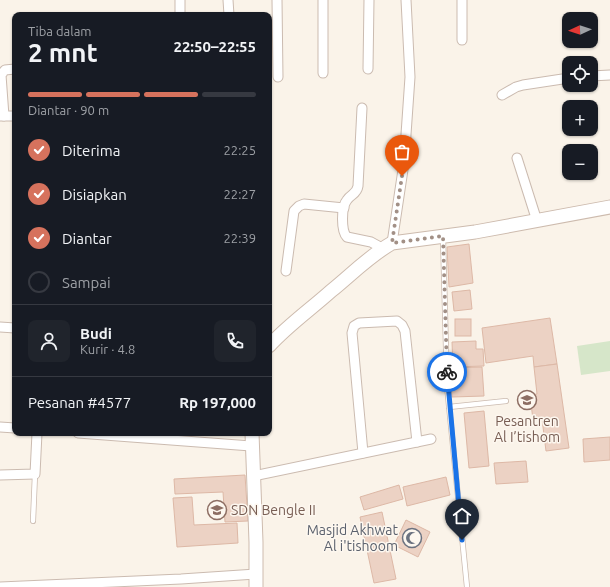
<!DOCTYPE html>
<html lang="id">
<head>
<meta charset="utf-8">
<style>
  :root { --surface:#171b24; --page:#20242c; --text:#f1f3f6; --muted:#9ea1a6; --line:#363941; --accent:#d6725d }
  body { margin:0; font-family:Ubuntu,sans-serif; background:var(--page); color:var(--text); height:100vh; display:flex; flex-direction:column; font-size:15px; white-space:nowrap }
  * { box-sizing:border-box; margin:0 }
  p { font-size:13px; color:var(--muted) }
  .icon { flex:none; width:22px; height:22px; fill:none; stroke:currentColor; stroke-width:2; stroke-linecap:round; stroke-linejoin:round }
  .map { position:relative; flex:1; overflow:hidden }
  .drawer { position:absolute; left:12px; top:12px; width:260px; height:424px; display:flex; flex-direction:column; background:var(--surface); border-radius:8px; box-shadow:0 1px 3px #0004 }
  .drawer>* { flex:none }
  .needle { width:26px; rotate:267deg }
  .controls { position:absolute; left:562px; top:12px; display:grid; gap:8px }
  .controls a { display:grid; place-items:center; width:36px; height:36px; border-radius:8px; background:var(--surface); box-shadow:0 1px 3px #0004; font-size:20px }
  .pin { position:absolute; display:grid; place-items:center; width:34px; height:34px; color:#fff; margin:-41px -17px; border-radius:50% 50% 50% 0; rotate:-45deg; box-shadow:0 0 4px #0007 }
  .pin .icon { rotate:45deg }
  .courier { position:absolute; display:grid; place-items:center; width:40px; height:40px; margin:-20px; border:3px solid #1a73e8; border-radius:50%; background:#fff; color:#222; box-shadow:0 1px 5px #0007 }
  .summary em { font-style:normal; font-weight:700 }
  .summary div { display:flex; flex-direction:column-reverse }
  .summary { display:flex; align-items:center; justify-content:space-between; height:68px; padding:0 16px }
  h1 { font-size:26px; font-weight:700; line-height:30px }
  .bar { display:grid; grid-template-columns:repeat(4,1fr); gap:6px 4px; align-content:center; height:48px; padding:0 16px }
  .bar i { height:5px; border-radius:3px; background:var(--line) }
  .bar .active { background:var(--accent) }
  .bar p { grid-column:span 4 }
  .line { display:flex; align-items:center; gap:10px; padding:0 16px; border-top:1px solid var(--line) }
  .line div { flex:1 }
  .round { display:grid; place-items:center; flex:none; width:42px; height:42px; border-radius:8px; background:var(--page) }
  ol { padding:0 16px; list-style:none }
  li { display:flex; align-items:center; gap:12px; height:44px }
  li p { margin-inline-start:auto }
  li .icon { padding:4px; border-radius:50%; background:var(--accent); color:#fff; stroke-width:4 }
  li:last-child { color:var(--muted) }
  li i { width:22px; height:22px; border:2px solid var(--line); border-radius:50% }
  .map>svg:first-child { display:block }
  .green { fill:#d6e6c9 }
  .building { fill:#ecd2c4; stroke:#ddb8a6 }
  .lines { fill:none; stroke-linecap:round; stroke-linejoin:round }
  .lane-casing { stroke:#cbbbb0; stroke-width:6 }
  .street-casing { stroke:#cbbbb0; stroke-width:11 }
  .secondary-casing { stroke:#cdbbae; stroke-width:15 }
  .lane { stroke:#fff; stroke-width:4.5 }
  .street { stroke:#fff; stroke-width:9 }
  .secondary { stroke:#fff; stroke-width:13 }
  .done { stroke:#a29086; stroke-width:4; stroke-dasharray:0 7.2 }
  .route { stroke:#1a73e8; stroke-width:5 }
  .labels { text-anchor:middle; stroke-width:3; stroke-linejoin:round; paint-order:stroke }
  .education-label { font-size:14px; fill:#785e54; stroke:#fdf7ef }
  .worship-label { font-size:14px; fill:#5b616d; stroke:#fdf7ef; text-anchor:end }
</style>
</head>
<body>
<div class="map">
<svg width="610" height="587" viewBox="0 0 610 587">
  <rect width="100%" height="100%" fill="#faf3e9"/>
  <path class="green" d="M610 341V371L581 375 577 346Z"/>
  <g class="building">
    <path d="M469 244 473 283 449 287 447 247Z"/>
    <path d="M470 290 472 309 454 311 452 292Z"/>
    <path d="M550 318 557 364 534 367 533 356 486 363 482 328Z"/>
    <rect x="455" y="319" width="16" height="17"/>
    <path d="M476 341V349H483L484 366 453 367 452 342Z"/>
    <path d="M557 364 569 448 546 451 542 419 533 420 530 395 537 394 534 367Z"/>
    <path d="M482 367 484 396 452 397 450 368Z"/>
    <path d="M484 411 489 466 469 468 464 413Z"/>
    <path d="M610 437V460L584 462 583 439Z"/>
    <path d="M526 461 528 482 496 484 494 463Z"/>
    <path d="M245 475 248 521 225 522 223 492 175 494 174 479Z"/>
    <path d="M446 477 450 495 407 506 403 487Z"/>
    <path d="M399 485 403 499 364 510 360 497Z"/>
    <path d="M192 497 194 525 237 523 238 543 177 547 173 498Z"/>
    <path d="M382 512 396 579 374 583 360 517Z"/>
    <path d="M406 520 430 532 418 557 394 545Z"/>
  </g>
  <g class="lines">
    <defs>
      <g id="lane">
        <path d="M443 238 447 386 467 587"/>
        <path d="M449 407 506 401"/>
        <path d="M33 521 35 474"/>
      </g>
      <g id="street">
        <path d="M228 0 229 15"/>
        <path d="M277 0 278 77"/>
        <path d="M323 0V73"/>
        <path d="M462 0V40"/>
        <path d="M180 15V0"/>
        <path d="M368 69 369 0"/>
        <path d="M591 76 610 75"/>
        <path d="M502 95 516 87 523 85 569 78"/>
        <path d="M362 108 358 186C357 194 351 194 347 200 341 207 341 231 347 237L371 242 382 248"/>
        <path d="M0 116H15"/>
        <path d="M4 116 1 75 5 70 15 69"/>
        <path d="M517 158 537 221"/>
        <path d="M392 243 404 163 410 77 406 0"/>
        <path d="M286 271 294 211 299 206 304 204 344 208"/>
        <path d="M0 327 15 328"/>
        <path d="M0 427 15 428"/>
        <path d="M78 433 251 446"/>
        <path d="M363 453 352 333 354 326 359 323 397 321 402 325 405 331 417 442"/>
        <path d="M0 475 35 474 37 433"/>
        <path d="M253 476 431 439"/>
        <path d="M0 587 181 579 256 574"/>
      </g>
      <g id="secondary">
        <path d="M269 346C287 326 311 309 331 291 351 275 369 256 392 243L475 232 610 207"/>
        <path d="M252 433 256 542V587"/>
      </g>
    </defs>
    <use href="#lane" class="lane-casing"/>
    <use href="#street" class="street-casing"/>
    <use href="#secondary" class="secondary-casing"/>
    <use href="#lane" class="lane"/>
    <use href="#street" class="street"/>
    <use href="#secondary" class="secondary"/>
  </g>
  <g class="lines">
    <path class="done" d="M402 176 392 243 443 236 447 372"/>
    <path class="route" d="M447 372 462 540"/>
  </g>
  <defs>
    <symbol id="school-ring" viewBox="-11 -11 22 22"><circle r="9.5" fill="#fdf7ef" stroke="#8d6e63" stroke-width="1.5"/><path d="M0-5L7-2L0 1L-7-2ZM-4 1L0 2.5L4 1V4Q0 6-4 4Z" fill="#8d6e63"/></symbol>
    <symbol id="mosque-ring" viewBox="-11 -11 22 22"><circle r="9.5" fill="#fdf7ef" stroke="#6b7280" stroke-width="1.5"/><path d="M3.5-4.9A6 6 0 1 0 3.5 4.9A5 5 0 1 1 3.5-4.9Z" fill="#6b7280"/></symbol>
  </defs>
  <g fill-rule="evenodd">
    <use href="#school-ring" x="516" y="389" width="22" height="22"/>
    <use href="#school-ring" x="206" y="499" width="22" height="22"/>
    <use href="#mosque-ring" x="401" y="527" width="22" height="22"/>
  </g>
  <g class="labels">
    <g class="education-label">
      <text x="527" y="426">Pesantren<tspan x="527" dy="16">Al I’tishom</tspan></text>
      <text x="231" y="515" text-anchor="start">SDN Bengle II</text>
    </g>
    <g class="worship-label">
      <text x="398" y="535">Masjid Akhwat<tspan x="398" dy="16">Al i'tishoom</tspan></text>
    </g>
  </g>
</svg>
<div class="controls">
<a><svg class="needle" viewBox="-14 -14 28 28"><path d="M0-13l5 13h-10z" fill="#e53935"/><path d="M0 13l5-13h-10z" fill="#9ea1a6"/></svg></a>
<a><svg class="icon" aria-label="locate" viewBox="0 0 24 24"><circle cx="12" cy="12" r="6"/><path d="M12 2v4M12 18v4M2 12h4M18 12h4"/></svg></a>
<a>+</a>
<a>−</a>
</div>
<div class="pin" style="left:402px;top:176px;background:#ea580c"><svg class="icon" aria-label="bag" viewBox="0 0 24 24"><path d="M5 8h14l-1 12H6zM9 8a3 3 0 0 1 6 0"/></svg></div>
<div class="pin" style="left:462px;top:540px;background:#1f2937"><svg class="icon" aria-label="home" viewBox="0 0 24 24"><path d="M3 11l9-7 9 7M6 9v11h12V9"/></svg></div>
<div class="courier" style="left:447px;top:372px"><svg class="icon" aria-label="bike" viewBox="0 0 24 24"><circle cx="6" cy="16" r="4"/><circle cx="18" cy="16" r="4"/><path d="M6 16l4-8h5l3 8M10 8l3 8H6M13 5h3"/></svg></div>
<section class="drawer">
<div class="summary"><div><h1>2 mnt</h1><p>Tiba dalam</p></div><em>22:50–22:55</em></div>
<div class="bar"><i class="active"></i><i class="active"></i><i class="active"></i><i></i><p>Diantar · 90 m</p></div>
<ol>
<li><svg class="icon" aria-label="check" viewBox="0 0 24 24"><path d="M5 12l5 5 9-10"/></svg>Diterima<p>22:25</p></li>
<li><svg class="icon" aria-label="check" viewBox="0 0 24 24"><path d="M5 12l5 5 9-10"/></svg>Disiapkan<p>22:27</p></li>
<li><svg class="icon" aria-label="check" viewBox="0 0 24 24"><path d="M5 12l5 5 9-10"/></svg>Diantar<p>22:39</p></li>
<li><i></i>Sampai</li>
</ol>
<div class="line" style="height:72px"><a class="round"><svg class="icon" aria-label="person" viewBox="0 0 24 24"><circle cx="12" cy="8" r="4"/><path d="M4 21q1-7 8-7t8 7"/></svg></a><div><b>Budi</b><p>Kurir · 4.8</p></div><a class="round"><svg class="icon" aria-label="phone" viewBox="0 0 24 24"><path d="M5 4h4l2 5-3 2q2 4 5 5l2-3 5 2v4C11 20 4 13 5 4z"/></svg></a></div>
<div class="line" style="height:52px"><div>Pesanan #4577</div><b>Rp 197,000</b></div>
</section>
</div>
</body>
</html>
